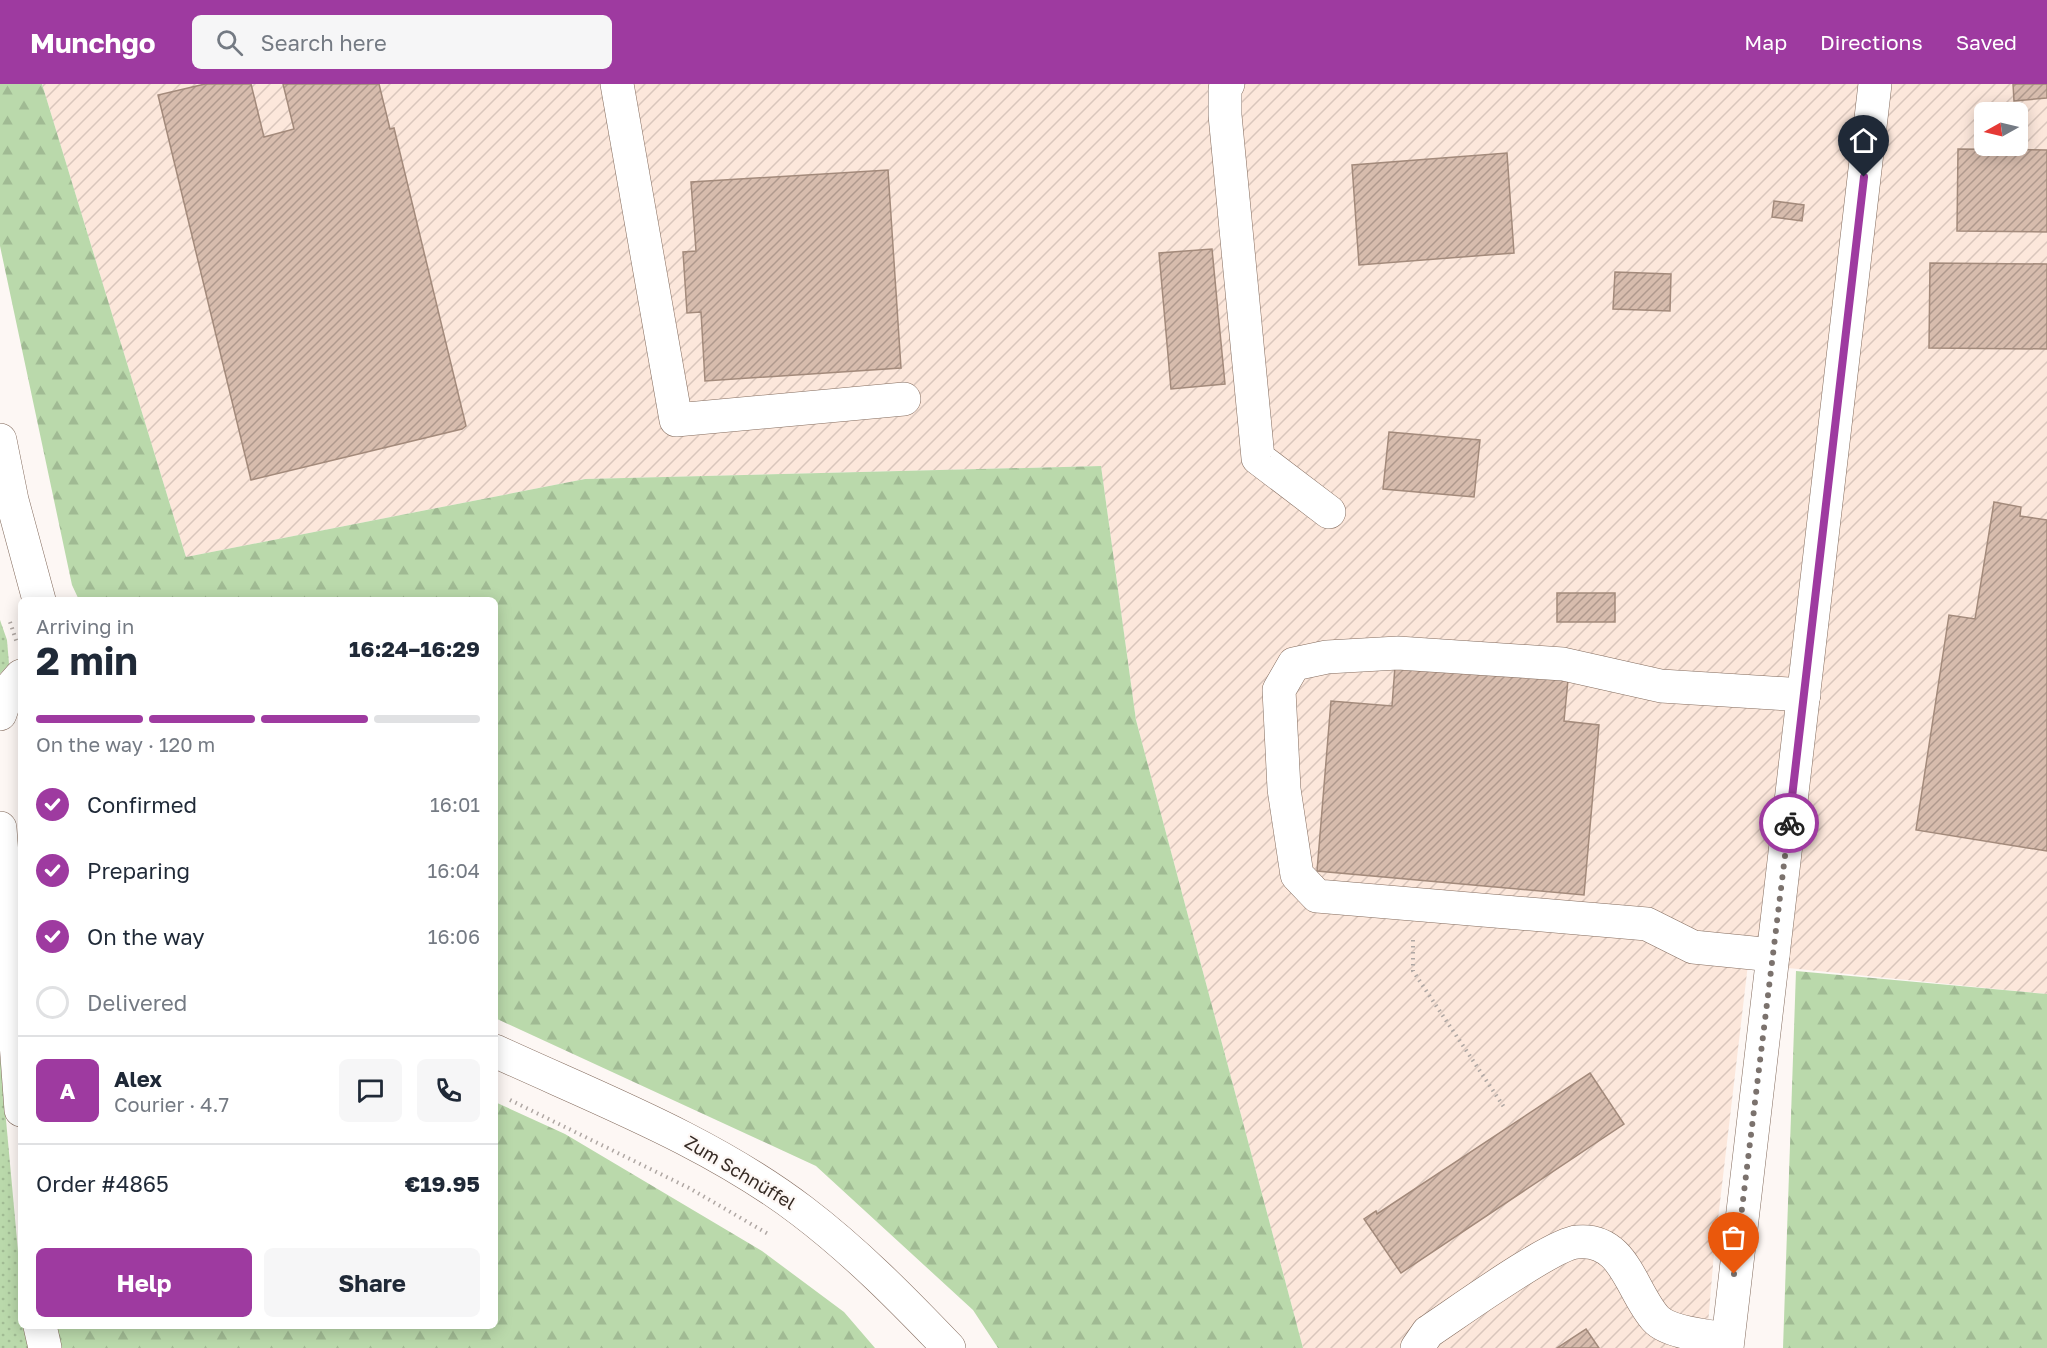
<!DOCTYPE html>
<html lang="en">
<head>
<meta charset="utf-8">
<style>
  :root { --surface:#fff; --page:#f6f6f7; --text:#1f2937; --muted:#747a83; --line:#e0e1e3; --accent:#9e3aa0 }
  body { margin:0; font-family:"Golos Text",sans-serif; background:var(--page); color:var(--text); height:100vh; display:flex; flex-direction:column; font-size:22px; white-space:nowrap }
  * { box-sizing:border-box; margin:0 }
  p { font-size:20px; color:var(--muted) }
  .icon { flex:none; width:33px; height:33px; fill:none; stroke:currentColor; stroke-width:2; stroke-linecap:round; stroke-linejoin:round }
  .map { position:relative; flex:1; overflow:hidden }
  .sheet { position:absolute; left:18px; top:513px; width:480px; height:732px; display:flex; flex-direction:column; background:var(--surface); border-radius:9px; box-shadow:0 3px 15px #0003 }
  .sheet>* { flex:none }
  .needle { width:39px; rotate:262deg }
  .controls { position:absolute; left:1974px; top:18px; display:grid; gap:12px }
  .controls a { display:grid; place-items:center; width:54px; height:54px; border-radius:9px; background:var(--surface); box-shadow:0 3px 15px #0003; font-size:30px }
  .pin { position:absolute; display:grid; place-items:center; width:51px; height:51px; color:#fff; margin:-62px -26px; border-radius:50% 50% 50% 0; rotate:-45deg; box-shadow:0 0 6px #0007 }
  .pin .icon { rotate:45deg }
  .courier { position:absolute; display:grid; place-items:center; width:60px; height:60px; margin:-30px; border:4px solid #9e3aa0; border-radius:50%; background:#fff; color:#222; box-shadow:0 2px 8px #0007 }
  .head em { font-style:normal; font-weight:700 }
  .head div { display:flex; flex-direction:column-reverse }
  .head { display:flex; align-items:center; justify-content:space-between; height:102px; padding:0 18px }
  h1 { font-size:39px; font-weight:700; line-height:45px }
  .bar { display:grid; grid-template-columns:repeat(4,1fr); gap:9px 6px; align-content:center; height:72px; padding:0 18px }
  .bar i { height:8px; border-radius:4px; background:var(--line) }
  .bar .current { background:var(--accent) }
  .bar p { grid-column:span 4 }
  .line { display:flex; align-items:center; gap:15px; padding:0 18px; border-top:2px solid var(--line) }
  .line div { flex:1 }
  .round { display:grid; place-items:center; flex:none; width:63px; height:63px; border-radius:9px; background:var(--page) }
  ol { padding:0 18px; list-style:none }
  li { display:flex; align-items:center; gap:18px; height:66px }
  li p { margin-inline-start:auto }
  li .icon { padding:6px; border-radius:50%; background:var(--accent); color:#fff; stroke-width:4 }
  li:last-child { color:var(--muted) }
  li i { width:33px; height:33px; border:3px solid var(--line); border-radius:50% }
  .cta { display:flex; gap:12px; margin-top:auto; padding:12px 18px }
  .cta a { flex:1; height:69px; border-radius:9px; background:var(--accent); color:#fff; font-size:24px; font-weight:700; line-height:69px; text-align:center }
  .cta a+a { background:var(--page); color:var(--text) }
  header { display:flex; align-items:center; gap:36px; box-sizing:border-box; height:84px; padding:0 30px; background:var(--accent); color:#fff }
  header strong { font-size:28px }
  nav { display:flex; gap:33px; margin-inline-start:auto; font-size:21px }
  .search { width:420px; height:54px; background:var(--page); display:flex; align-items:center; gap:15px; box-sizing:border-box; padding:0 21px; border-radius:9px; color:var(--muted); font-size:22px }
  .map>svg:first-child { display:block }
  .industrial { fill:url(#industrial-furrows); fill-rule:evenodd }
  .green { fill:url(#green-dots) }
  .forest { fill:url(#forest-firs) }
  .building { fill:url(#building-hatch); stroke:#a38a7b; stroke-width:1.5 }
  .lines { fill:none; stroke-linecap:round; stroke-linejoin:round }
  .minor-casing { stroke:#836b5d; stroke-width:34 }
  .major-casing { stroke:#836b5d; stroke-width:34 }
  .path { stroke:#afa7a3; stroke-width:4; stroke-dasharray:1.5 4.5; stroke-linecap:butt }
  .minor { stroke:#fff; stroke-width:33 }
  .major { stroke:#fff; stroke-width:33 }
  .done { stroke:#7b726d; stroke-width:6; stroke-dasharray:0 10.8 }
  .route { stroke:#9e3aa0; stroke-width:8 }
  .labels { text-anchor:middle; stroke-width:4.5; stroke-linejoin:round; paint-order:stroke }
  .street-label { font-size:18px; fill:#352a24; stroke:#fdf7f4 }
</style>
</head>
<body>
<header>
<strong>Munchgo</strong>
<div class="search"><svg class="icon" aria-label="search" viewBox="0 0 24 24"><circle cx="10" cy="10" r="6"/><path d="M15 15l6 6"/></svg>Search here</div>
<nav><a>Map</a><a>Directions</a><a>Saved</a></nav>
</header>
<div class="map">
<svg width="2047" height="1264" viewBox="0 0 2047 1264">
  <defs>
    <pattern id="industrial-furrows" width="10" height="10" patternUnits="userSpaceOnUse" patternTransform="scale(1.5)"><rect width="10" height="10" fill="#fce7db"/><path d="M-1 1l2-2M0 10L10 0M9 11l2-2" fill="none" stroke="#d9c6bc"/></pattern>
    <pattern id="green-dots" width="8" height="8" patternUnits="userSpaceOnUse" patternTransform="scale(1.5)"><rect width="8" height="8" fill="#bad9ab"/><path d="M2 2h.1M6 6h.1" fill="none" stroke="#a0ba93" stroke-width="1.8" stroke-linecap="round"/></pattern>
    <pattern id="forest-firs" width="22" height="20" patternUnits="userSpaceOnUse" patternTransform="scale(1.5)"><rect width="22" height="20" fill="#bad9ab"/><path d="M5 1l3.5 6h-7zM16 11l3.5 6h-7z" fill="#a0ba93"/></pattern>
    <pattern id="building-hatch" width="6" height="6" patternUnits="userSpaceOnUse" patternTransform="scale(1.5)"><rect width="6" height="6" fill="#d7bcad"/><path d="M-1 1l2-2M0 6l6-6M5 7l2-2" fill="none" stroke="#af998d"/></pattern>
  </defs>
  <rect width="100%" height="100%" fill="#fdf7f4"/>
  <path class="industrial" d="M42 0H2047V910L1748 880 1714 1169 1706 1264H1303L1136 636 1101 382 585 395 186 473ZM1984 28H2018V62H1984Z"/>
  <g class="green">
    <path d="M0 536 7 556 9 580 0 590Z"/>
    <path d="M0 970 21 1200V1242H31L37 1264H0Z"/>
  </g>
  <g class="forest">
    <path d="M0 0H42L186 473 585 395 1101 382 1136 636 1303 1264H998L973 1226 816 1082 495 934V516H79L72 501 0 162Z"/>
    <path d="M1796 887 2047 910V1264H1783Z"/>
    <path d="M495 1018 565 1050 762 1167 844 1228 875 1264H62L54 1242H495Z"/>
  </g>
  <g class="building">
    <path d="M205 0H251L264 53 294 45 283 0H379L390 45 394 44 466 342 462 345 251 396 158 11Z"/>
    <path d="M2013 0H2047V14L2014 17Z"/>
    <path d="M1958 65 2047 66V148L1957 147Z"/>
    <path d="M1507 69 1514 169 1359 181 1352 81Z"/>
    <path d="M888 86 901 284 705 297 701 228 687 229 683 168 696 167 691 98Z"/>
    <path d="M1774 117 1804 121 1802 137 1772 133Z"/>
    <path d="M1212 165 1225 300 1171 305 1159 169Z"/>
    <path d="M1930 179 2047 180V265L1929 264Z"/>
    <path d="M1615 188 1671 190 1670 227 1613 225Z"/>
    <path d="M1389 348 1480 356 1474 413 1383 405Z"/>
    <path d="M1994 418 2021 423 2020 432 2047 436V767L1916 746 1949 531 1975 535Z"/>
    <rect x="1557" y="509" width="58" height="29"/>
    <path d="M1395 582 1568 596 1564 637 1599 641 1584 811 1317 787 1331 617 1392 622Z"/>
    <path d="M1590 989 1624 1040 1401 1189 1364 1135 1376 1127 1377 1130Z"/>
    <path d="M1586 1245 1599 1264H1557Z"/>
  </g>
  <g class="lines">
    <defs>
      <g id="minor">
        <path d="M617 0 676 336 904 315"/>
        <path d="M1228 0 1225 5V31L1258 374 1329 428"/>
        <path d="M0 630 8 607 21 592"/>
        <path d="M0 744 21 1026"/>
        <path d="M1773 871 1693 863 1647 840 1317 812 1297 791 1284 705 1279 606 1294 580 1327 573 1398 569 1563 580 1661 602 1804 611"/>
        <path d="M40 1242 45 1264"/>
        <path d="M1417 1264 1428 1248C1454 1231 1552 1160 1577 1158 1625 1153 1631 1208 1656 1235 1669 1249 1708 1252 1726 1255"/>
        <path d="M1727 1264 1875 0"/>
      </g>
      <g id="major">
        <path d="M0 356 12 416 39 516"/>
        <path d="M495 967C599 1015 710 1057 802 1127 856 1168 903 1216 949 1264"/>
      </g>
    </defs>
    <use href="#minor" class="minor-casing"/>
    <use href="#major" class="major-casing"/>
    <g class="path">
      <path d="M10 538 17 559"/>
      <path d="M1413 856V887L1504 1023"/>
      <path d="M510 1016 689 1104 770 1151"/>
    </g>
    <use href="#minor" class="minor"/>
    <use href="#major" class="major"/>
  </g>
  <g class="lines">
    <path class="done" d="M1734 1190 1789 739"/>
    <path class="route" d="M1789 739 1864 93"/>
  </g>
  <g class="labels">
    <g class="street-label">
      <text transform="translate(740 1089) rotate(31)" y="6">Zum Schnüffel</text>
    </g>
  </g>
</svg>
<div class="controls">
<a><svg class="needle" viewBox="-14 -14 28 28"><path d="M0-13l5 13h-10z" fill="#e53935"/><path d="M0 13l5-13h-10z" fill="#747a83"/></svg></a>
</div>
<div class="pin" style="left:1734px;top:1190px;background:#ea580c"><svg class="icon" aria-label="bag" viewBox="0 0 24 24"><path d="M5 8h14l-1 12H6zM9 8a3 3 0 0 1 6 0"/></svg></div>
<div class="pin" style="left:1864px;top:93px;background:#1f2937"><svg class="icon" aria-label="home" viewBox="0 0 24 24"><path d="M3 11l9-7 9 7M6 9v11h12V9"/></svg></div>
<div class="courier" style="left:1789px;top:739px"><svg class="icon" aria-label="bike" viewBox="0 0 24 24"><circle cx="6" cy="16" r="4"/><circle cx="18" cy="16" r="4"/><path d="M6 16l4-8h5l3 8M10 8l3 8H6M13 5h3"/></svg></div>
<section class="sheet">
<div class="head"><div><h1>2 min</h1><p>Arriving in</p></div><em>16:24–16:29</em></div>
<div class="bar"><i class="current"></i><i class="current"></i><i class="current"></i><i></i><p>On the way · 120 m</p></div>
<ol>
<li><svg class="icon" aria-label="check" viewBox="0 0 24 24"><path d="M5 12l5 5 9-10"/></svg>Confirmed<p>16:01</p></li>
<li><svg class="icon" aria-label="check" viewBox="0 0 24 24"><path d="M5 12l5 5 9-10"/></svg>Preparing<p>16:04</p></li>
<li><svg class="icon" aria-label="check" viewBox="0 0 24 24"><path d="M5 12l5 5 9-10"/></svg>On the way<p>16:06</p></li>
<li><i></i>Delivered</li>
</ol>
<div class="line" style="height:108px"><b class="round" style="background:var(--accent);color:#fff">A</b><div><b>Alex</b><p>Courier · 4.7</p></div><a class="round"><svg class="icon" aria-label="chat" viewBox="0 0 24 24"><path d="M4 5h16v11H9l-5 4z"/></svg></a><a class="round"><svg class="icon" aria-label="phone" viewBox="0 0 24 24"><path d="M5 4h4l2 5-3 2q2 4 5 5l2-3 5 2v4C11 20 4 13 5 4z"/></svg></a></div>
<div class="line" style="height:78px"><div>Order #4865</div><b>€19.95</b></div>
<div class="cta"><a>Help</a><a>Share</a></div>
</section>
</div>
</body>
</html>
